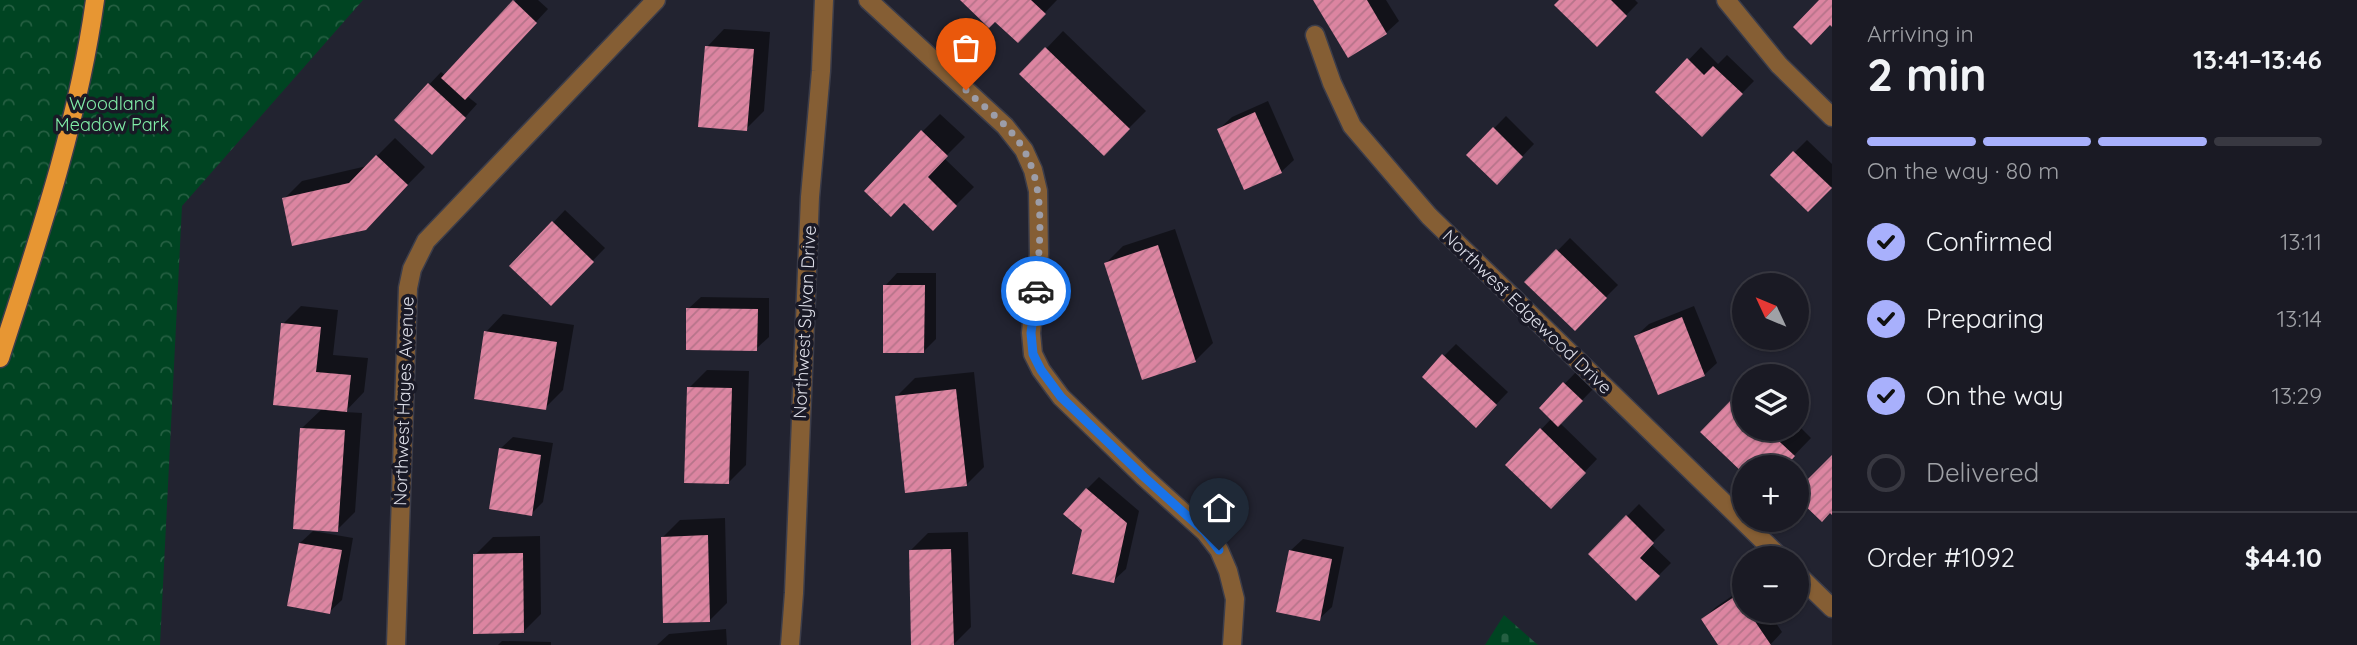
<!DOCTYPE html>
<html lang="en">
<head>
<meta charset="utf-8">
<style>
  :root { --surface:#1a1a24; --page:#272731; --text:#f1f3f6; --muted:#9fa1a6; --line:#383841; --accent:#a8b0fc }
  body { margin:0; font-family:Quicksand,sans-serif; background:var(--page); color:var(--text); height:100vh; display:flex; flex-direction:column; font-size:26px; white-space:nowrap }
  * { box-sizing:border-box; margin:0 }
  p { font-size:23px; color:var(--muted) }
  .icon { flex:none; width:38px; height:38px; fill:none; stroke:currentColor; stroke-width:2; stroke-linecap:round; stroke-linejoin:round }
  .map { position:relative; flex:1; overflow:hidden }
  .panel { display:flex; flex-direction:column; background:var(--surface); width:525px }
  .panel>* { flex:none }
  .needle { width:46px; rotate:314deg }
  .tools { position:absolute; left:1732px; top:273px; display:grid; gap:14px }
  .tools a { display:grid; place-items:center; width:77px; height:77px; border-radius:50%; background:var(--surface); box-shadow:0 2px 5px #0004,0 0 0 2px var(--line); font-size:35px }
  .pin { position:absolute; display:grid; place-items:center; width:60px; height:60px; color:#fff; margin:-72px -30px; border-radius:50% 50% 50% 0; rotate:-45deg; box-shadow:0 0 7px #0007 }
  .pin .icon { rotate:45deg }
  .courier { position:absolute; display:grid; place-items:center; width:70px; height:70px; margin:-35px; border:5px solid #1a73e8; border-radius:50%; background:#fff; color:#222; box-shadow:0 2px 9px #0007 }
  .overview em { font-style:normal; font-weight:700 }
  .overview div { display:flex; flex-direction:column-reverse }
  .overview { display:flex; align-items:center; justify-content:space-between; height:119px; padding:0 35px }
  h1 { font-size:46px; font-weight:700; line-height:52px }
  .bar { display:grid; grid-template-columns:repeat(4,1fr); gap:10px 7px; align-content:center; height:84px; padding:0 35px }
  .bar i { height:9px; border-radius:5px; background:var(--line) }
  .bar .current { background:var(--accent) }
  .bar p { grid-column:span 4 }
  .line { display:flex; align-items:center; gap:18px; padding:0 35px; border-top:2px solid var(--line) }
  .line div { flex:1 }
  ol { padding:0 35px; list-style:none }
  li { display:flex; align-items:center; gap:21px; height:77px }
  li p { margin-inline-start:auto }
  li .icon { padding:7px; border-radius:50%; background:var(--accent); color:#111; stroke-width:4 }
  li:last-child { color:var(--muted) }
  li i { width:38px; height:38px; border:4px solid var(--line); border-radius:50% }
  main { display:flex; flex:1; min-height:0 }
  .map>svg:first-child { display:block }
  .forest { fill:url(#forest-crowns) }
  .cemetery { fill:url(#cemetery-stones) }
  .shadow { fill:#0007 }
  .building { fill:url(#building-hatch) }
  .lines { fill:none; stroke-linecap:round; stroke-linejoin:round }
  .minor-casing { stroke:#3c3d4a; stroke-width:21 }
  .major-casing { stroke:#3c3d4a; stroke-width:21 }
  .minor { stroke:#855e34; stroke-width:18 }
  .major { stroke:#e79633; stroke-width:18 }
  .done { stroke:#9c9da8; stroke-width:7; stroke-dasharray:0 12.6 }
  .route { stroke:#1a73e8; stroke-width:9 }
  .labels { text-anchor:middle; stroke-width:7; stroke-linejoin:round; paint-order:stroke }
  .park-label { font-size:18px; fill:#81eea8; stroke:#191926 }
  .street-label { font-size:18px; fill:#dedfe9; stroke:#191926 }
</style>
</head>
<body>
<main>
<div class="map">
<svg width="1832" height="645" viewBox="0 0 1832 645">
  <defs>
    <pattern id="forest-crowns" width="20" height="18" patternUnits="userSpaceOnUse" patternTransform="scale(1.75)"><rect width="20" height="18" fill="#042"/><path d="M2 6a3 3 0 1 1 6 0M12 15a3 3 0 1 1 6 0" fill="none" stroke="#255f42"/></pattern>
    <pattern id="cemetery-stones" width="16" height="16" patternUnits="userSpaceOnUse" patternTransform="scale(1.75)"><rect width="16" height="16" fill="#042"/><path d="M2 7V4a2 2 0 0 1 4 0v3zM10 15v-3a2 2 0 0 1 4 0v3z" fill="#255f42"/></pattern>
    <pattern id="building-hatch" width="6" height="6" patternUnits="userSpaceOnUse" patternTransform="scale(1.75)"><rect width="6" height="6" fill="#dc85a1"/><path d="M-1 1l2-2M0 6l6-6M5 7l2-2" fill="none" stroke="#b6748a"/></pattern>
  </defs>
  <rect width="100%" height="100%" fill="#222330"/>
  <path class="forest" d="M0 0H363L182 206 160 645H0Z"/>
  <path class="cemetery" d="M1504 615 1538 645H1485Z"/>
  <g class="shadow">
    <path d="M516 0H538L548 9 467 96 477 104 444 141 396 120 441 72 446 76Z"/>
    <path d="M963 0H1057L1035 23 995 20Z"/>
    <path d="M1315 0H1386L1399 21 1386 33Z"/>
    <path d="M1562 0H1635L1638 3 1597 45Z"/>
    <path d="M724 29 770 32 764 111 746 129 707 47Z"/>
    <path d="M1063 31 1146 111 1104 153 1022 74Z"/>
    <path d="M1701 47 1718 64 1727 55 1754 81 1702 134 1658 92Z"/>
    <path d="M1268 101 1294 160 1281 172 1219 129 1232 117Z"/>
    <path d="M940 114 965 137 944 158 974 187 933 228 922 132Z"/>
    <path d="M1506 116 1534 144 1497 183 1468 155Z"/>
    <path d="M395 138 425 167 365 228 284 199 302 181 367 166Z"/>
    <path d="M1807 140 1832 164V186L1808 210 1772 175Z"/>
    <path d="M565 210 605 248 551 304 512 266Z"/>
    <path d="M1175 229 1213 343 1195 361 1106 263 1123 246Z"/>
    <path d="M1570 238 1618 285 1575 328 1527 282Z"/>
    <path d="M897 273H936V339L924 351 885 286Z"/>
    <path d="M701 297 769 298V337L756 349 688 309Z"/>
    <path d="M301 306 338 310 333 355 368 358 364 392 345 412 362 413 355 512 337 530 302 428 323 408 283 324Z"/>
    <path d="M1694 306 1717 363 1704 375 1636 336 1649 324Z"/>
    <path d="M503 314 574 325 563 390 545 408 486 332Z"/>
    <path d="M1456 344 1508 392 1488 413 1444 356Z"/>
    <path d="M707 370 749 371 746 465 728 483 689 388Z"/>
    <path d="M1577 371 1594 388 1560 423 1597 459 1551 507 1507 465 1552 418 1541 408Z"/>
    <path d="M974 372 984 467 966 485 897 396 915 378Z"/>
    <path d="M1745 389V429H1797V424L1811 438 1783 467H1745L1703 432Z"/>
    <path d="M513 437 553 443 543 502 531 514 500 449Z"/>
    <path d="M1099 477 1139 511 1126 569 1113 581 1084 529 1087 489Z"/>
    <path d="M1639 504 1665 530 1651 544 1671 563 1636 598 1590 554Z"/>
    <path d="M725 518 727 603 710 620 663 537 680 520Z"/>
    <path d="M313 531 353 538 342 600 329 612 300 543Z"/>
    <path d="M968 532 971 627 953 645H913L910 551 928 533Z"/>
    <path d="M540 536 541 614 523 632 475 555 493 537Z"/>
    <path d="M1303 539 1344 547 1332 607 1319 619 1290 551Z"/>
    <path d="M1745 587V611H1768L1782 632 1770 645H1720L1703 619 1716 607Z"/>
    <path d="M726 629 727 645H657L669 634Z"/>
    <path d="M502 641 551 642V645H498Z"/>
  </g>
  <g class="building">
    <path d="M513 0 537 23 465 100 441 78Z"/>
    <path d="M960 0H1031L1046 14 1018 43 995 22 989 28Z"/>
    <path d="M1313 0H1367L1387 34 1348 58Z"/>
    <path d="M1559 0H1611L1627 16 1597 47 1554 5Z"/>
    <path d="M1819 0H1832V27L1830 25 1811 45 1793 27Z"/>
    <path d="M705 46 754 49 747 131 698 127Z"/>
    <path d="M1045 47 1130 129 1104 156 1019 74Z"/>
    <path d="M1687 58 1704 75 1713 66 1743 94 1702 137 1655 92Z"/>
    <path d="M428 83 466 118 432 155 394 120Z"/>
    <path d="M1255 112 1282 173 1244 190 1217 129Z"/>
    <path d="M1493 127 1523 157 1497 185 1466 155Z"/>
    <path d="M921 130 948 156 928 177 957 206 933 231 904 203 891 217 864 191Z"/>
    <path d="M1793 151 1832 188 1808 212 1770 175Z"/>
    <path d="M376 155 408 185 366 230 292 246 282 198 349 183Z"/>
    <path d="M552 221 594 262 551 306 509 266Z"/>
    <path d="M1158 245 1196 362 1142 380 1104 263Z"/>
    <path d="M1556 249 1607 298 1575 331 1524 282Z"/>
    <path d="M883 285H925L924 353H883Z"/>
    <path d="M686 308 758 309 757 351 686 350Z"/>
    <path d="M1682 317 1705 376 1658 395 1634 336Z"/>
    <path d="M281 323 321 327 316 372 351 375 347 412 273 405Z"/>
    <path d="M484 331 557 342 546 410 474 399Z"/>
    <path d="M1442 354 1497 405 1476 428 1422 377Z"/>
    <path d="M1563 382 1583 401 1558 427 1539 408Z"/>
    <path d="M687 387 732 388 729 484 684 483Z"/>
    <path d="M956 389 967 486 905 493 895 396Z"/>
    <path d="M1734 397 1745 408V429H1766L1795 456 1785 467H1745V475L1700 432Z"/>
    <path d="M300 428 345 430 338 532 293 529Z"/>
    <path d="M1540 428 1586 473 1551 509 1505 465Z"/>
    <path d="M499 448 541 455 532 516 489 509Z"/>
    <path d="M1832 455V515L1830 513 1822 522 1797 498V490Z"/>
    <path d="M1086 488 1127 523 1114 583 1072 574 1082 530 1063 514Z"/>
    <path d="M1626 515 1654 543 1640 558 1660 576 1636 601 1588 554Z"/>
    <path d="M708 535 710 622 663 623 661 537Z"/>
    <path d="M299 543 342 550 330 614 287 606Z"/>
    <path d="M951 549 954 645H911L909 550Z"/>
    <path d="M1289 550 1332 559 1320 621 1276 612Z"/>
    <path d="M523 553 524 633 473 634V554Z"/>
    <path d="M1737 595 1745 606V611H1748L1771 645H1718L1701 619Z"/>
  </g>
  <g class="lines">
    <defs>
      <g id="minor">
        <path d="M868 0 1005 126 1024 150 1033 170 1038 191 1039 254 1031 333 1033 354 1041 370 1061 397 1143 476 1205 532 1219 550 1228 571 1235 599 1232 645"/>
        <path d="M1726 0 1779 65 1832 117"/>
        <path d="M1315 35 1332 83 1352 126 1429 216 1781 558"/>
        <path d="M1797 574 1832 608"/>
        <path d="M396 645 408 288 412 269 426 241 656 0"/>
        <path d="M790 645 794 593 810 197 821 71 824 0"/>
      </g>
      <path id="major" d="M0 358C38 240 78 123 95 0"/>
    </defs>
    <use href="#minor" class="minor-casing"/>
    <use href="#major" class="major-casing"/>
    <use href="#minor" class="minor"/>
    <use href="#major" class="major"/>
  </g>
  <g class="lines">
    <path class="done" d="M966 90C986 109 1012 127 1025 152 1047 193 1039 247 1036 291"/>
    <path class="route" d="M1036 291 1031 333 1033 354 1041 370 1061 397 1143 476 1205 532 1219 550"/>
  </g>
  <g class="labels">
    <g class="park-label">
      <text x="112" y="110">Woodland<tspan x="112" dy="21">Meadow Park</tspan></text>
    </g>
    <g class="street-label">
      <text transform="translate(1527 312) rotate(44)" y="6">Northwest Edgewood Drive</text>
      <text transform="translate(805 322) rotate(-87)" y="6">Northwest Sylvan Drive</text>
      <text transform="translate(404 401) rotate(-88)" y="6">Northwest Hayes Avenue</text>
    </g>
  </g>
</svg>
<div class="tools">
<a><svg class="needle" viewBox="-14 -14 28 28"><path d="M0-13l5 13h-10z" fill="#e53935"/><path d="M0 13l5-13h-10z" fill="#9fa1a6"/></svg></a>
<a><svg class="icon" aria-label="layers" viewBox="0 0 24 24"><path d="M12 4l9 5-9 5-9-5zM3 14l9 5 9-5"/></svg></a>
<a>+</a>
<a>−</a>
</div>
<div class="pin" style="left:966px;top:90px;background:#ea580c"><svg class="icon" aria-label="bag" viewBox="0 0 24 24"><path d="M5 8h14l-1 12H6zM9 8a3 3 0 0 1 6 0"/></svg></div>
<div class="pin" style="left:1219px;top:550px;background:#1f2937"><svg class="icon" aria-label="home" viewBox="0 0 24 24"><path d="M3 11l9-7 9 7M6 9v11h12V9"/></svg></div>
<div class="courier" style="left:1036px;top:291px"><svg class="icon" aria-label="car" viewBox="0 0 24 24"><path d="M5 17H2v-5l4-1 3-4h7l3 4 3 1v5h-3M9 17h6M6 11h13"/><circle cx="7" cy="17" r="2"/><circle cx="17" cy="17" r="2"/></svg></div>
</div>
<section class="panel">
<div class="overview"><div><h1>2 min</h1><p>Arriving in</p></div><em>13:41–13:46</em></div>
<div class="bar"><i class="current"></i><i class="current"></i><i class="current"></i><i></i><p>On the way · 80 m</p></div>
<ol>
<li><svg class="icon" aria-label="check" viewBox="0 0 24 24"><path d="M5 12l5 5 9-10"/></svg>Confirmed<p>13:11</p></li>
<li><svg class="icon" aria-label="check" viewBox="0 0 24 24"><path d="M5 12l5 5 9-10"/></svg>Preparing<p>13:14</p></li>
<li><svg class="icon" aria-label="check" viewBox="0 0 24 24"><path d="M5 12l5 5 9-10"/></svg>On the way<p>13:29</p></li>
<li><i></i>Delivered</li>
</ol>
<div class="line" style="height:91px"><div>Order #1092</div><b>$44.10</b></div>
</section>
</main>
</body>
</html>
